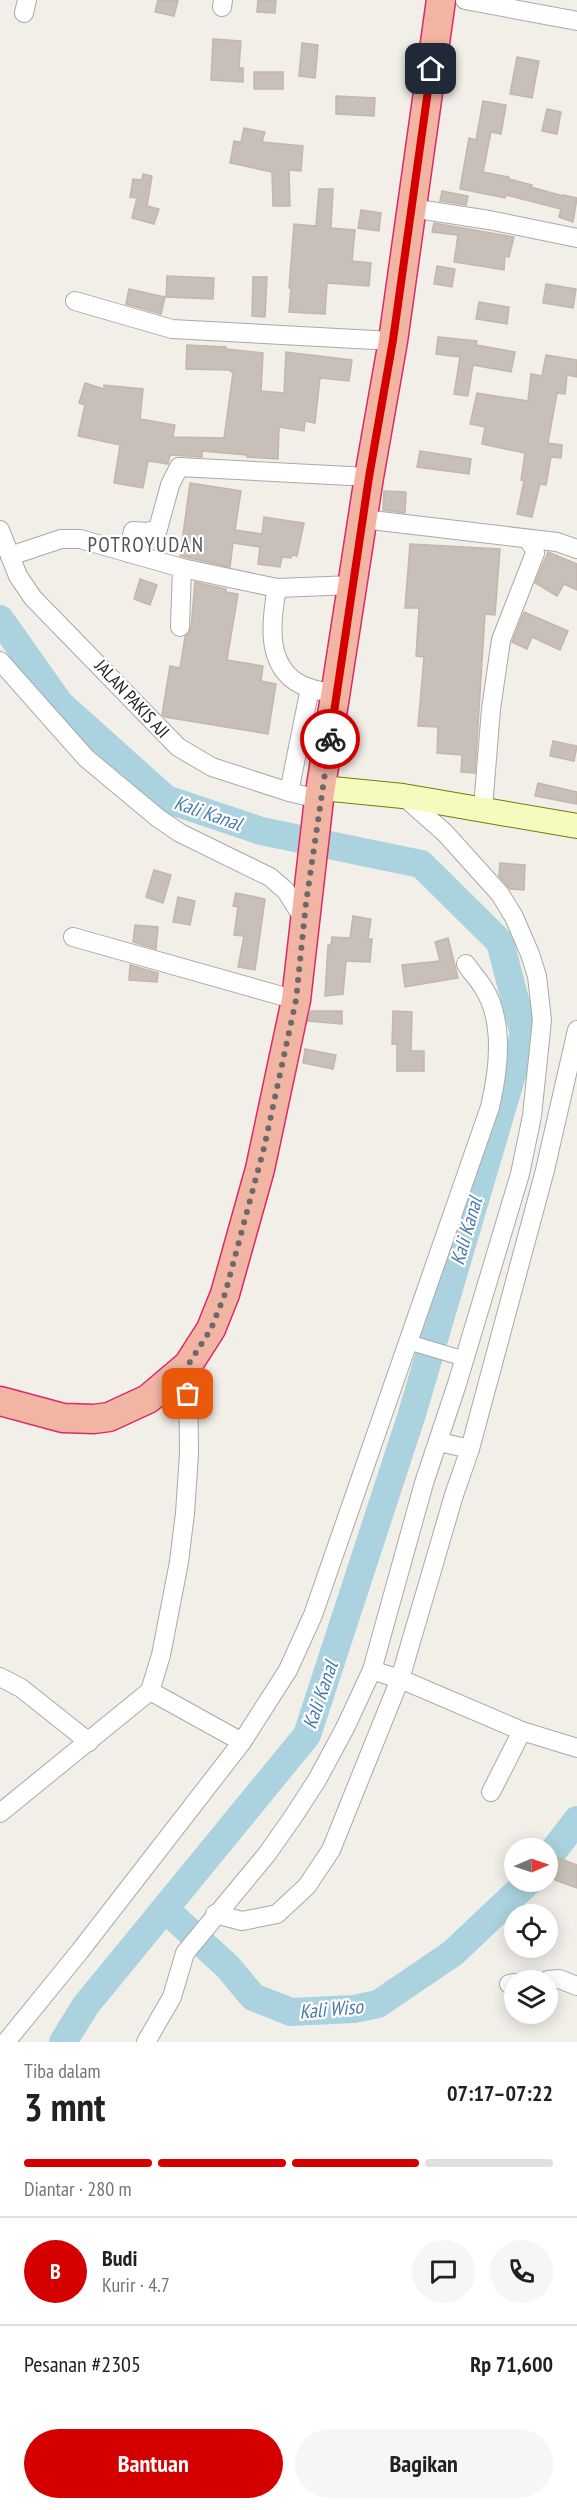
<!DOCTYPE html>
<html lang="id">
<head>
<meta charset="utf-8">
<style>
  :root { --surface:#fff; --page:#f6f6f6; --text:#202124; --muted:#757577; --line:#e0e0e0; --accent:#d40000 }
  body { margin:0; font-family:"PT Sans Narrow",sans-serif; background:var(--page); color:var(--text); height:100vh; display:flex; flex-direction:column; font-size:22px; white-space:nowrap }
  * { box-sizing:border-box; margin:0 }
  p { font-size:20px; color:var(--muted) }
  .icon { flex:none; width:33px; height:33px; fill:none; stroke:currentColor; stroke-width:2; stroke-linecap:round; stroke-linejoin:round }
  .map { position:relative; height:2042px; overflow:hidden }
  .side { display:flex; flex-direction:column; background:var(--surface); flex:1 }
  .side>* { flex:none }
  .needle { width:39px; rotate:88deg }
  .buttons { position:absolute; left:504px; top:1838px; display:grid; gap:12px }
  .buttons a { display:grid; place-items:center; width:54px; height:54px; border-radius:50%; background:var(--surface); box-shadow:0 3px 15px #0003; font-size:30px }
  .pin { position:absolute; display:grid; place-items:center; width:51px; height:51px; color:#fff; margin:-26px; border-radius:12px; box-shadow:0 3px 9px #0006 }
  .courier { position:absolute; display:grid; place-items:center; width:60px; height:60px; margin:-30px; border:4px solid #d40000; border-radius:50%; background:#fff; color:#222; box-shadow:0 2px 8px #0007 }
  .overview em { font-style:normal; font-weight:700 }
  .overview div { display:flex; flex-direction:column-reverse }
  .overview { display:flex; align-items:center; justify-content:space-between; height:102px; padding:0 24px }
  h1 { font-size:39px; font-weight:700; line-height:45px }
  .bar { display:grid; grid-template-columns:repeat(4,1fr); gap:9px 6px; align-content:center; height:72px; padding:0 24px }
  .bar i { height:8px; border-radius:4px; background:var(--line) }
  .bar .on { background:var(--accent) }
  .bar p { grid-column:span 4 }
  .line { display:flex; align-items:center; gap:15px; padding:0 24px; border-top:2px solid var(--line) }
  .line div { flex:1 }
  .round { display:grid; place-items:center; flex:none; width:63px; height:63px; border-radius:32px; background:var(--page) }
  .button { display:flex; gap:12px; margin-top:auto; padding:12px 24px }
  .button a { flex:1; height:69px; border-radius:36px; background:var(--accent); color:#fff; font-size:24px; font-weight:700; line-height:69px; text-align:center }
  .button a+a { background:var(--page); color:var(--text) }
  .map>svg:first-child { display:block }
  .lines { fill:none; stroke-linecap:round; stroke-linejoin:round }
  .river { stroke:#aad3df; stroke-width:28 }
  .building { fill:#c7bfb8; stroke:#c4b6ab; stroke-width:1.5 }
  .pedestrian-casing { stroke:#a9a9a9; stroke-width:16 }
  .minor-casing { stroke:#a9a9a9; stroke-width:20 }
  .secondary-casing { stroke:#707d05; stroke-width:26 }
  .trunk-casing { stroke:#dc2a67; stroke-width:31 }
  .pedestrian { stroke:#fff; stroke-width:14 }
  .minor { stroke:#fff; stroke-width:18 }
  .secondary { stroke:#f7fabf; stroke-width:24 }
  .trunk { stroke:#f2b4a3; stroke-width:28 }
  .done { stroke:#6b6a68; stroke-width:6; stroke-dasharray:0 10.8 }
  .route { stroke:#d40000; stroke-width:8 }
  .labels { text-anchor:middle; stroke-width:4.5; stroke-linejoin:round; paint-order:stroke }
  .street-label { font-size:18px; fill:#222; stroke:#fff }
  .water-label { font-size:20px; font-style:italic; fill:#4a7aab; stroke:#fff }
  .quarter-label { font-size:21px; letter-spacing:1.5px; fill:#555; stroke:#fff }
</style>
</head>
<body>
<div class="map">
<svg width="577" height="2042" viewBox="0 0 577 2042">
  <rect width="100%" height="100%" fill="#f2efe9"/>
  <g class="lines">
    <g class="river">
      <path d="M0 619 60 704 166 799 261 831 421 864 500 942 524 1034 412 1414 307 1735 86 2005 63 2042"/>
      <path d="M548 1858 577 1820"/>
      <path d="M165 1909 228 1967 253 1997 291 2012 354 2009 378 2004 453 1953 529 1881"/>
    </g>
  </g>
  <g class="building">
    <path d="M158 0H178L174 16 155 12Z"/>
    <path d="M258 0H276L275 13 257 12Z"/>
    <path d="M213 39 241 41 239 68H243V82L211 80Z"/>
    <path d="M302 43 318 45 315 78 299 76Z"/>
    <path d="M517 57 539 61 532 98 510 94Z"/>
    <rect x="254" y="72" width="29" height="17"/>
    <path d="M336 96 375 98 374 116 336 114Z"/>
    <path d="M483 101 506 105 501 134 491 132 483 172 509 177V179L532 185 531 187 563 196V195L577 198 573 222 559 217 561 209 506 195 505 198 460 189 469 138 476 140Z"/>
    <path d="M547 109 561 112 557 134 542 131Z"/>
    <path d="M244 128 265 132 262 142 303 146 301 171 289 170 290 206H273L272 172 230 163 234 141 241 142Z"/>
    <path d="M143 174 152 176 147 206 159 209 154 224 132 218 137 198 130 197 133 179 142 180Z"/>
    <path d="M319 189H333L331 228 355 230 352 261 371 263 369 286 327 283 325 314 289 312 291 288H289L294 224 316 226Z"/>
    <path d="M442 191 468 196 466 205 440 201Z"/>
    <path d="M361 210 381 213 379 231 358 228Z"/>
    <path d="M434 223 514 237 509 257 505 256 504 270 454 262 458 235 432 232Z"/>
    <path d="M437 266 455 269 452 287 434 284Z"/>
    <path d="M167 276 214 278 213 299 166 297Z"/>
    <path d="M253 277H267L265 317 252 316Z"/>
    <path d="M546 284 576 289 573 308 543 303Z"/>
    <path d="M129 289 165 297 161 314 126 304Z"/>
    <path d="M479 302 509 307 507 324 476 319Z"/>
    <path d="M438 337 477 341 476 345 515 352 511 372 473 365 468 396 454 394 460 357 436 354Z"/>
    <path d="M187 345 226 347V349L263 353 261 391 284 393 286 352 352 360 349 381 320 378 315 423 305 421 304 431 279 427 278 459 247 457V455L202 451V457L170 455 168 464 148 461 143 488 114 483 120 445 78 436 85 405 79 403 85 383 104 389V385L143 389 140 419 175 425 173 437 224 438 233 373 229 370 186 369Z"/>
    <path d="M546 355 577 360V377L567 375 565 394 557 393 548 443 562 445 561 458 551 457 546 485 540 484 532 517 517 514 524 481 521 480 525 453 482 444 485 427 470 424 477 393 528 401 531 374 542 376Z"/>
    <path d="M420 451 471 459 469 474 417 467Z"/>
    <path d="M190 483 241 491 235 530 262 534 264 517 304 523 297 556 292 555 291 558 282 557 280 567 258 564 260 547 233 543 230 567 180 556Z"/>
    <path d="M384 491 406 492 405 513 383 510Z"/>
    <path d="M410 544 500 549 495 615 485 614 475 773 461 772 462 755 437 753 438 727 418 726 424 657 416 656 419 608H405Z"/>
    <path d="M548 552 577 564V590L564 584 557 596 535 583Z"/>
    <path d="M140 579 157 585 150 605 134 599Z"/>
    <path d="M195 582 226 589V592L238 594 227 660 263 666 261 681 276 684 268 734 165 717 162 715 170 666 180 668 185 637 191 628Z"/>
    <path d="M524 612 568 631 560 650 532 637 527 649 512 642Z"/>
    <path d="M553 741 577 746 574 761 550 756Z"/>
    <path d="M538 783 577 792V804L535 796Z"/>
    <path d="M500 863 525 865 524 890 510 889 499 876Z"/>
    <path d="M154 870 171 875 163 903 146 897Z"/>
    <path d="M236 893 265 899 255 970 238 967 244 936 234 935 238 907 233 906Z"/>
    <path d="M178 897 195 901 190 925 173 922Z"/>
    <path d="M353 916 371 919 368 939H372L370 962 346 961 343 994 325 996 328 945H331L332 937 350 938Z"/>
    <path d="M135 925 158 927 156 949 133 942Z"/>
    <path d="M448 938 458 978 405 987 402 965 440 961 435 942Z"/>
    <path d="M130 965 158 973 157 982 129 980Z"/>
    <path d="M311 1011H342V1024L308 1021Z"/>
    <path d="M393 1011 412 1012 411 1051H424V1071H397V1044H392Z"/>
    <path d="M305 1049 336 1055 333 1069 303 1063Z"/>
    <path d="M558 1858 577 1865V1888L552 1879Z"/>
  </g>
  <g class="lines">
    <defs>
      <path id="pedestrian" d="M408 1342 465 1359"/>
      <g id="minor">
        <path d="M465 0 577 21"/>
        <path d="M222 7 223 0"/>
        <path d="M24 13 27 0"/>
        <path d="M411 208 489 220 577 238"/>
        <path d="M75 301 172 329 393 341"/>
        <path d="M363 519 557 542 577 549"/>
        <path d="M0 530 18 576 33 598 178 747 212 767 289 792 319 799"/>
        <path d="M128 553 133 531 147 532 158 529 170 485 179 467 369 477"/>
        <path d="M10 556 61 539H80L182 568"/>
        <path d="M277 588C270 625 265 673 309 688 318 691 328 692 337 694"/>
        <path d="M180 627 182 568 277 588 353 585"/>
        <path d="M0 661 86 758 158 818 180 833 270 877 286 891 305 921"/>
        <path d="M289 792 310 688"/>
        <path d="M403 796 445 833 500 894 514 917 530 954 537 976 542 1020 532 1116 520 1174 457 1384 424 1483 372 1670 405 1681 522 1731 577 1748"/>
        <path d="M483 808 491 709 501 640 535 553 534 548 528 540"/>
        <path d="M73 937 296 1000"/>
        <path d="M188 1365 189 1454 185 1513 179 1562 161 1655 150 1691 242 1742 288 1670 313 1615 490 1107C499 1069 505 1021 483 987 478 979 471 972 466 964"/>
        <path d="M470 1449 545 1170 577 1030"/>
        <path d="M0 1677 21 1688 89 1742"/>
        <path d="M491 1792 522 1731"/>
        <path d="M0 1813 150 1691"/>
        <path d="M215 1914 242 1921 277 1914 307 1886 331 1850 400 1679 454 1495 470 1449 439 1442"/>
        <path d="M548 1980 559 1979 577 1986"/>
        <path d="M509 1984 514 1983"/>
        <path d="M6 2042 80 1951 242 1742"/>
        <path d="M146 2042 172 1997 185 1953 267 1854 293 1817 317 1780 345 1728 372 1670"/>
      </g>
      <path id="secondary" d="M322 788 403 796 577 826"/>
      <path id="trunk" d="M0 1401 63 1418 94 1419 109 1417 148 1399 188 1365 211 1329 225 1294 260 1169 296 1000 319 799 369 477 393 341 441 0"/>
    </defs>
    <use href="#pedestrian" class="pedestrian-casing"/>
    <use href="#minor" class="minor-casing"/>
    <use href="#secondary" class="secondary-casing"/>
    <use href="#trunk" class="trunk-casing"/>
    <use href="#pedestrian" class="pedestrian"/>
    <use href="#minor" class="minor"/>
    <use href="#secondary" class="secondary"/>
    <use href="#trunk" class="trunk"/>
  </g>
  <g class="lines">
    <path class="done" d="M188 1394V1365L211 1329 225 1294 264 1148 296 1000 306 903 330 739"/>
    <path class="route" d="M330 739 369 477 393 340 431 69"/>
  </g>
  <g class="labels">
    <g class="street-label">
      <text transform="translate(132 699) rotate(47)" y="6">JALAN PAKIS AJI</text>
    </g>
    <g class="water-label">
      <text transform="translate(208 813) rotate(19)" y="7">Kali Kanal</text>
      <text transform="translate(466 1231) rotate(-74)" y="7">Kali Kanal</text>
      <text transform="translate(320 1695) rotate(-71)" y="7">Kali Kanal</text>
      <text transform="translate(331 2009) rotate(-5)" y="7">Kali Wiso</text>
    </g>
    <g class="quarter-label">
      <text x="146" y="552">POTROYUDAN</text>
    </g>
  </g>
</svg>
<div class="buttons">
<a><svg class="needle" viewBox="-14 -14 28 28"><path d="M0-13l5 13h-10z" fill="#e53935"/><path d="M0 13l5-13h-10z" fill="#757577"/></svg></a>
<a><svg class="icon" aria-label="locate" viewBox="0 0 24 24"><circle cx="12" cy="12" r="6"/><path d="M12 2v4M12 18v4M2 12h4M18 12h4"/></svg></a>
<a><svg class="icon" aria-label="layers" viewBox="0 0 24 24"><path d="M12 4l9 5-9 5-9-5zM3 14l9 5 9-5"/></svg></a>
</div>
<div class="pin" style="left:188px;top:1394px;background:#ea580c"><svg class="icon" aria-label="bag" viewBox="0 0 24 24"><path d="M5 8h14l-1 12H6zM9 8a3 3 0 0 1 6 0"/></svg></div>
<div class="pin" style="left:431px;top:69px;background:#1f2937"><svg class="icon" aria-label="home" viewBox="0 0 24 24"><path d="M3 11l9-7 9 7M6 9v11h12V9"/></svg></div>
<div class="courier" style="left:330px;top:739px"><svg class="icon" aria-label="bike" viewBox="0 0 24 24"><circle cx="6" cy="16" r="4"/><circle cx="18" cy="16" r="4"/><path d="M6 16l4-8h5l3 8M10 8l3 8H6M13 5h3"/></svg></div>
</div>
<section class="side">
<div class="overview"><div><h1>3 mnt</h1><p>Tiba dalam</p></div><em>07:17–07:22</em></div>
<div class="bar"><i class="on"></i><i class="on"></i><i class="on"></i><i></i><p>Diantar · 280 m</p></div>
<div class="line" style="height:108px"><b class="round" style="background:var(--accent);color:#fff">B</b><div><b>Budi</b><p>Kurir · 4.7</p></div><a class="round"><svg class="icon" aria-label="chat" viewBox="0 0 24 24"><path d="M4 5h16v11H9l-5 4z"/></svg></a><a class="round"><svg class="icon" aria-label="phone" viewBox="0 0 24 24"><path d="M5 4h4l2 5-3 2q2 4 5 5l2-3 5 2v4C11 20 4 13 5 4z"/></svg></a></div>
<div class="line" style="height:78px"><div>Pesanan #2305</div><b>Rp 71,600</b></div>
<div class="button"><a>Bantuan</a><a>Bagikan</a></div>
</section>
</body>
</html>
